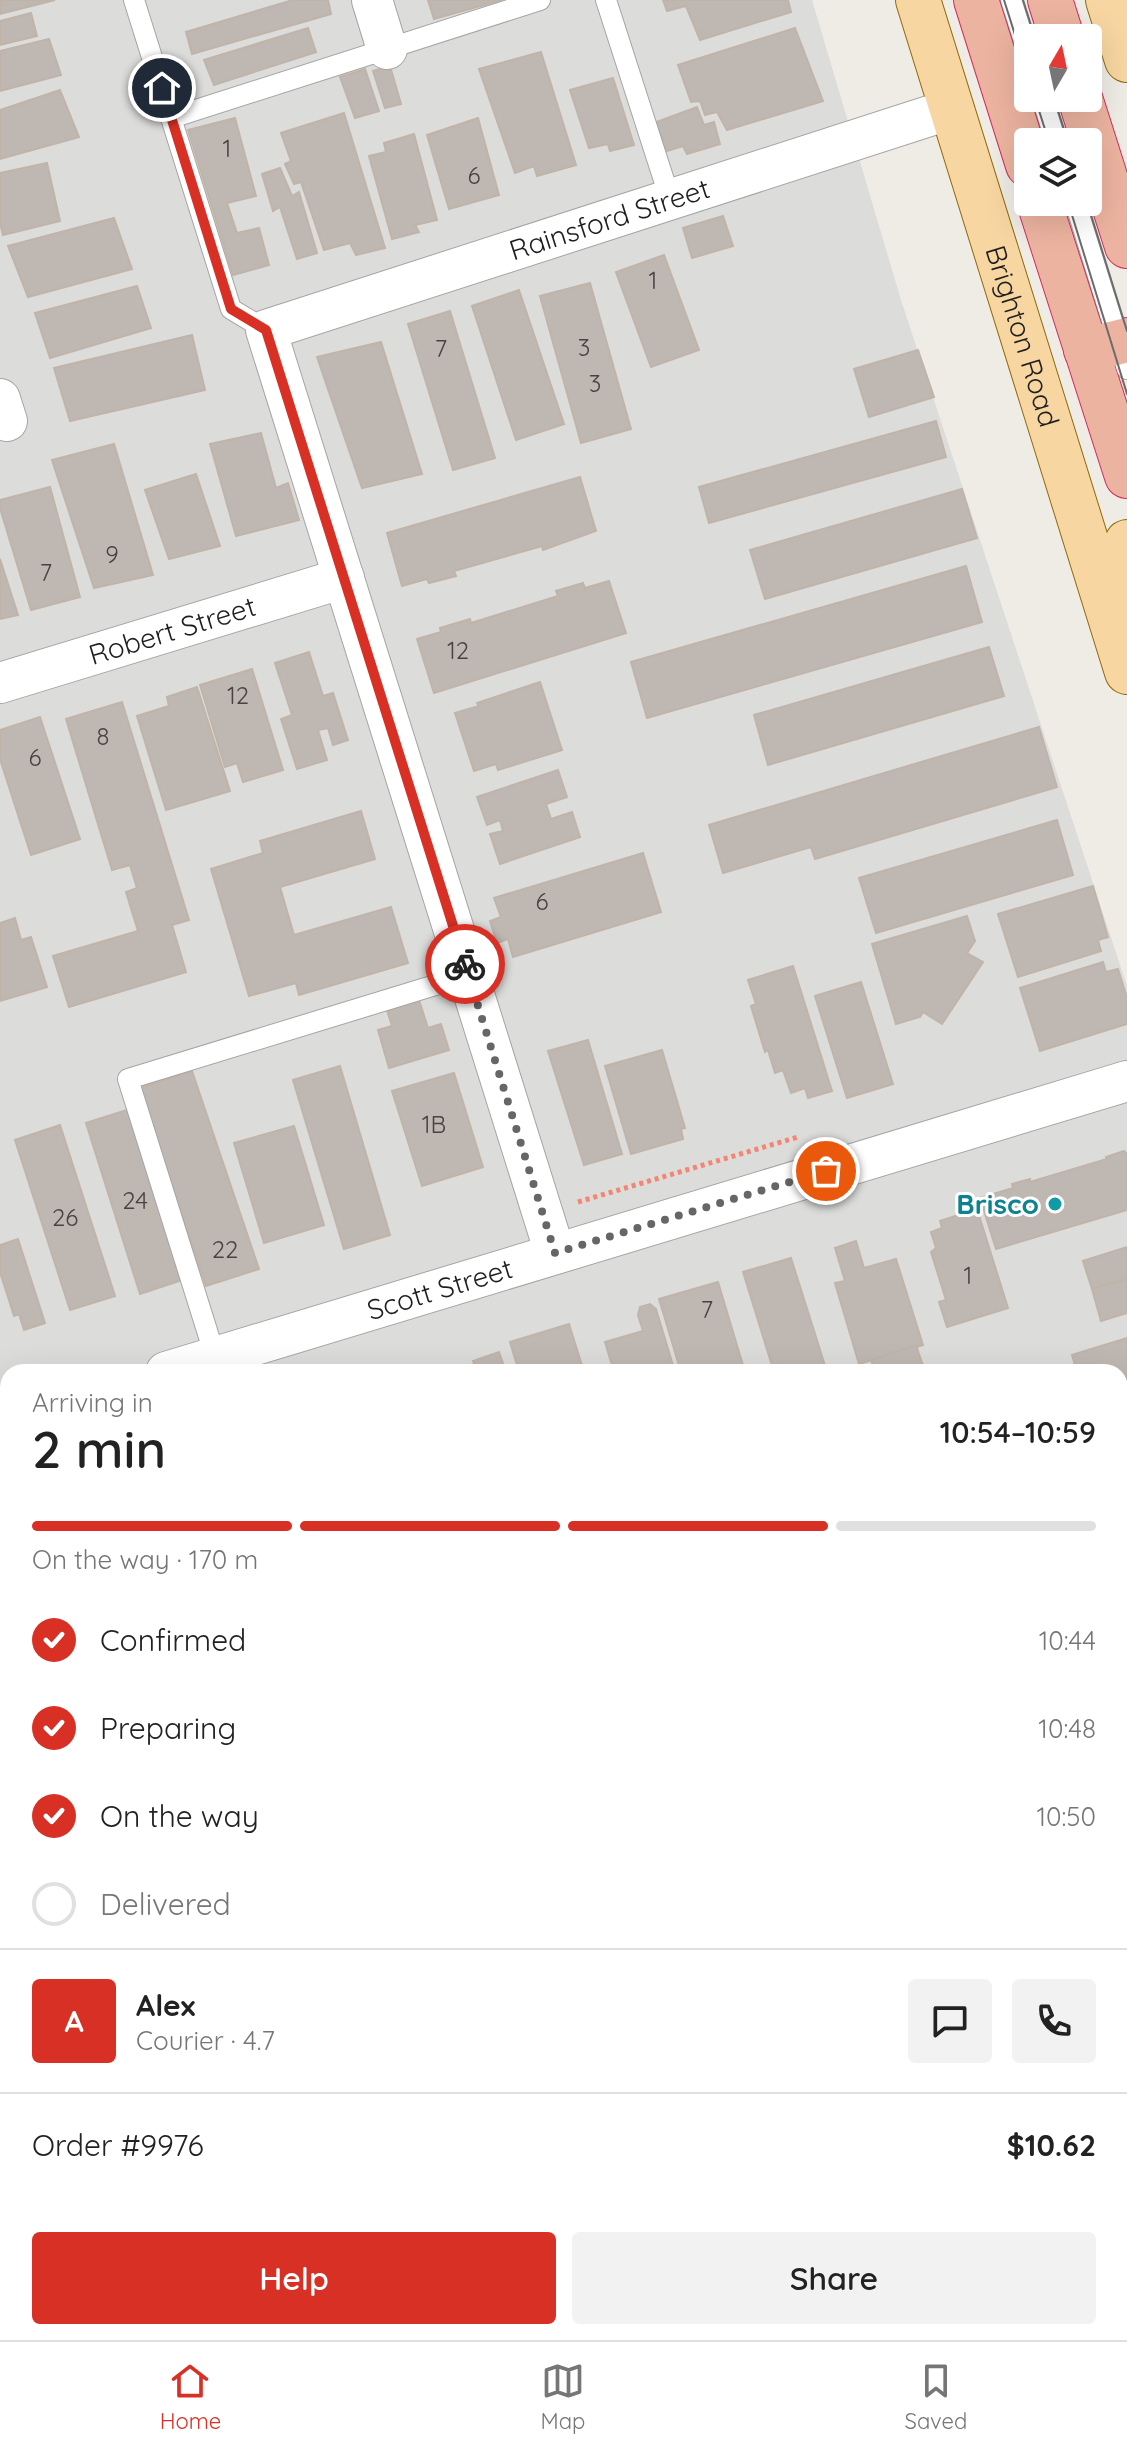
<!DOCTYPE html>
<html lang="en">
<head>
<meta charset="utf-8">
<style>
  :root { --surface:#fff; --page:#f2f2f2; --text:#222; --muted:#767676; --line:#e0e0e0; --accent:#d93025 }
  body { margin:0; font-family:Quicksand,sans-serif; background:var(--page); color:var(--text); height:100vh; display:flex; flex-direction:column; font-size:30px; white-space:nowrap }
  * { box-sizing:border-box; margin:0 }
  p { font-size:26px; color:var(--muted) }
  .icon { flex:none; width:44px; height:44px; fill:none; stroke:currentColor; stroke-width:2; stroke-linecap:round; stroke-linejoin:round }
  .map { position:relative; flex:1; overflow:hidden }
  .sheet { position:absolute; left:0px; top:1364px; width:1128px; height:976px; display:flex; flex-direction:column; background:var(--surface); border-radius:24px 24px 0 0; box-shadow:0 8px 32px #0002 }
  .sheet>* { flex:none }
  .needle { width:52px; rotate:9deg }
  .controls { position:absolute; left:1014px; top:24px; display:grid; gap:16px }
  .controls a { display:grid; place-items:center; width:88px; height:88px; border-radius:8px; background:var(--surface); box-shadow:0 8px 32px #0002; font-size:40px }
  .pin { position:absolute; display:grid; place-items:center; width:68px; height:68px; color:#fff; margin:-34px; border:4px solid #fff; border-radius:50%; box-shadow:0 2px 8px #0007 }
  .courier { position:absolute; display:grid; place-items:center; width:80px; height:80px; margin:-40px; border:6px solid #d93025; border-radius:50%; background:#fff; color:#222; box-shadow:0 2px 10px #0007 }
  .overview em { font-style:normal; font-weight:600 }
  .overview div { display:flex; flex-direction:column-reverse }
  .overview { display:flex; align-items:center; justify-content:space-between; height:136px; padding:0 32px }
  h1 { font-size:52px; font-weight:600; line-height:60px }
  .bar { display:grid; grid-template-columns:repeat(4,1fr); gap:12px 8px; align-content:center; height:96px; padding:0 32px }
  .bar i { height:10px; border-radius:6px; background:var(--line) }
  .bar .current { background:var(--accent) }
  .bar p { grid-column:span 4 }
  .line { display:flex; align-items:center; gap:20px; padding:0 32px; border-top:2px solid var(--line) }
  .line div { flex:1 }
  .round { display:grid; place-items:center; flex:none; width:84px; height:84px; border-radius:8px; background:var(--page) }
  ol { padding:0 32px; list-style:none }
  li { display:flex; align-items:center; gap:24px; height:88px }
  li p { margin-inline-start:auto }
  li .icon { padding:8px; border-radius:50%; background:var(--accent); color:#fff; stroke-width:4 }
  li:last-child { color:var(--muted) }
  li i { width:44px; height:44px; border:4px solid var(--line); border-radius:50% }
  .primary-button { display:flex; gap:16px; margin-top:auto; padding:16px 32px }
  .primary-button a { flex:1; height:92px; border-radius:8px; background:var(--accent); color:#fff; font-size:32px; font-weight:600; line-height:92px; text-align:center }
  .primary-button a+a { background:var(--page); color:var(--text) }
  .tabs { display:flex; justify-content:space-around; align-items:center; height:112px; border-top:2px solid var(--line); background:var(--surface); font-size:22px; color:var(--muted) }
  .tabs a { display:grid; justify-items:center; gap:4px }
  .tabs .current { color:var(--accent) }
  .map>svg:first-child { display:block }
  .residential { fill:#dcdcdb }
  .commercial { fill:#efd7d5 }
  .building { fill:#bfb8b2; stroke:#c0b4a8; stroke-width:2 }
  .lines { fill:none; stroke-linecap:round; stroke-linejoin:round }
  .service-casing { stroke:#a5a5a5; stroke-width:22 }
  .minor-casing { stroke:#a5a5a5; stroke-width:42 }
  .primary-casing { stroke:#916908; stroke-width:46 }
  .trunk-casing { stroke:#d22d5f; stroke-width:46 }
  .path { stroke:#f38572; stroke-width:5; stroke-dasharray:4 4; stroke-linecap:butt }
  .service { stroke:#fff; stroke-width:20 }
  .minor { stroke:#fff; stroke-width:40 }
  .primary { stroke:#f7d6a2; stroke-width:44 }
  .trunk { stroke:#ecb4a0; stroke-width:44 }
  .tram { stroke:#6c6c6c; stroke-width:2 }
  .done { stroke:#676664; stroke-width:8; stroke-dasharray:0 14.4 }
  .route { stroke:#d93025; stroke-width:10 }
  .culture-dot { fill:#0f9aa8; stroke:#fff; stroke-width:3 }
  .labels { text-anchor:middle; stroke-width:6; stroke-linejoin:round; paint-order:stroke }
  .number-label { font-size:24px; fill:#464443 }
  .street-label { font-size:28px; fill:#1e1e1e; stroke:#fff }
  .culture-label { font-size:28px; font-weight:bold; fill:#0d838f; stroke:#fff; text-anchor:end }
</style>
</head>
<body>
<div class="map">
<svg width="1127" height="2340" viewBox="0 0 1127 2340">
  <rect width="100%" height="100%" fill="#efece5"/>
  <path class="residential" d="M0 0H812L901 300 1127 986V2340H138L136 2332H1120V1372H8V1921L0 1895Z"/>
  <path class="commercial" d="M8 1659V1939L0 1932V1662Z"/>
  <g class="building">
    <path d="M0 0H55L0 14Z"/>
    <path d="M293 0H328L331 14 192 54 186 32Z"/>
    <path d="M428 0H502L434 19Z"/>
    <path d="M663 0H788L791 12 700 40 686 6 667 11Z"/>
    <path d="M31 13 37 36 0 45V21Z"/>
    <path d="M308 28 316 52 214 85 204 60Z"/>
    <path d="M795 28 823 101 727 130 717 112 705 115 700 101 691 102 678 65Z"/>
    <path d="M49 39 61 75 0 91V51Z"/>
    <path d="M541 52 576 165 537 176 534 166 515 173 479 69Z"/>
    <path d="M390 66 401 104 385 108 373 71Z"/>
    <path d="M365 69 379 111 355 118 340 77Z"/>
    <path d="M613 78 634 145 610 151 608 144 589 148 570 90Z"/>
    <path d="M60 90 79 137 0 159V110Z"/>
    <path d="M697 107 704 125 714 122 720 144 687 154 683 146 667 151 656 122Z"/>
    <path d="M344 113 385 248 356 255 350 243 324 250 301 182 294 184 285 164 291 161 281 133Z"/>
    <path d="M235 118 256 196 227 203 237 233 259 228 269 265 233 275 188 130Z"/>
    <path d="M478 118 499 195 449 209 427 135Z"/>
    <path d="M414 134 437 220 415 225 419 232 392 239 369 156 386 152 384 143Z"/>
    <path d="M47 163 60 221 3 235 0 223V173Z"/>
    <path d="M280 168 292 196 299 192 317 253 297 259 280 207 273 211 262 174Z"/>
    <path d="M723 216 733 246 692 258 683 228Z"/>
    <path d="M114 218 132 269 28 297 8 246Z"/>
    <path d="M664 255 699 350 651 367 616 272Z"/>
    <path d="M590 283 631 429 581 443 540 296Z"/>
    <path d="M137 286 151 328 50 358 35 313Z"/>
    <path d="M519 290 564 424 516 440 472 306Z"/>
    <path d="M450 311 495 458 453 470 408 324Z"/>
    <path d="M192 335 205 390 70 421 54 368Z"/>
    <path d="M381 342 422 474 362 488 317 357Z"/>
    <path d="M918 350 934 397 869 417 854 369Z"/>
    <path d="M936 421 946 457 709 523 699 487Z"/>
    <path d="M261 433 276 488 288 483 299 520 236 536 210 444Z"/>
    <path d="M114 444 153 575 94 588 52 460Z"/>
    <path d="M196 474 220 546 169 559 145 490Z"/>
    <path d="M580 477 596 531 543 550 542 546 454 571 456 576 429 583 427 579 402 586 387 533Z"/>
    <path d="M50 487 80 597 31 610 0 508V500Z"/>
    <path d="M962 489 977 538 765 599 750 550Z"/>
    <path d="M0 559 18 615 0 619Z"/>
    <path d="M966 566 982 622 647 718 631 662Z"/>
    <path d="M609 581 626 633 434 693 417 639 441 632 440 628 470 619 471 623 558 596 556 591 583 583 585 588Z"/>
    <path d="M989 647 1004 696 768 765 754 715Z"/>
    <path d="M309 652 323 696 333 693 348 740 333 745 328 728 318 730 327 760 297 769 281 719 292 715 275 663Z"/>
    <path d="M252 669 283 770 243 782 237 763 225 767 200 685Z"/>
    <path d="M540 682 562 750 498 770 496 764 474 771 455 713 479 706 477 703Z"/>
    <path d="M197 687 230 791 166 810 137 716 169 706 167 697Z"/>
    <path d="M122 702 189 920 172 925 186 972 69 1007 53 956 138 931 126 892 137 888 130 865 112 870 66 719Z"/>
    <path d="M40 717 80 839 31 855 0 759V730Z"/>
    <path d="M1039 727 1057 787 815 859 811 847 723 873 709 825Z"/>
    <path d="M558 770 567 797 546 804 551 819 572 812 580 837 500 864 490 834 503 831 500 820 487 825 477 797Z"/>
    <path d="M361 811 375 859 280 887 294 935 391 907 408 963 299 995 296 983 249 996 211 869 263 853 260 841Z"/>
    <path d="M1057 820 1073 875 876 933 859 878Z"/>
    <path d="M643 853 661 912 513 957 508 939 497 943 490 921 501 917 494 898Z"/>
    <path d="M1093 886 1108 937 1098 940 1101 951 1018 977 998 914Z"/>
    <path d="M967 916 975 941 967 953 983 962 942 1024 923 1012 920 1017 896 1024 872 944Z"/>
    <path d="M15 918 21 940 31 937 47 987 0 1001V923Z"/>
    <path d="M1103 962 1106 972 1118 969 1127 998V1024L1040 1051 1020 988Z"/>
    <path d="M793 966 832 1091 808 1098 805 1088 791 1093 783 1070 775 1073 768 1050 765 1052 751 1006 756 1004 748 980Z"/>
    <path d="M861 982 893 1084 847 1098 815 996Z"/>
    <path d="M418 997 428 1028 441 1024 449 1050 389 1068 378 1030 392 1026 386 1007Z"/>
    <path d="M588 1040 622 1154 584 1165 548 1051Z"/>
    <path d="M662 1050 685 1128 681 1129 683 1139 631 1154 605 1066Z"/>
    <path d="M340 1066 390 1235 344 1249 293 1080Z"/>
    <path d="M192 1071 259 1269 206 1286 139 1088Z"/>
    <path d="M454 1073 483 1167 422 1186 392 1091Z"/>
    <path d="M130 1109 185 1279 140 1294 86 1123Z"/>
    <path d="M60 1125 115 1296 70 1310 15 1140Z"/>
    <path d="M294 1126 324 1225 264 1243 234 1143Z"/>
    <path d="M1124 1151 1127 1154V1210L996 1249 980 1198 1013 1188 1012 1184 1030 1179V1182L1107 1159 1106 1157Z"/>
    <path d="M977 1209 1008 1308 947 1327 939 1302 946 1300 931 1252 936 1248 931 1232 942 1228 940 1221Z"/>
    <path d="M18 1239 45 1323 24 1330 19 1314 14 1316 0 1272V1245Z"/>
    <path d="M856 1241 864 1268 896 1259 923 1345 859 1364 835 1283 845 1281 835 1248Z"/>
    <path d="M1127 1247V1279L1092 1289 1083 1261Z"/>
    <path d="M791 1258 827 1372H774L743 1272Z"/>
    <path d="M1127 1279V1313L1101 1321 1092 1289Z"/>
    <path d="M718 1282 745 1372H681L659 1299Z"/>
    <path d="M650 1304 656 1309 675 1372H614L605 1342 643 1331 638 1315 640 1307Z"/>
    <path d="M569 1324 584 1372H519L510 1342Z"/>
    <path d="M1127 1338V1399L1120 1402V1372H1077L1072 1355Z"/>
    <path d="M916 1345 925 1372H875L871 1360Z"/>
    <path d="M499 1352 506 1372H465L476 1368 473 1361Z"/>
    <path d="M1127 1428V1477L1120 1479V1430Z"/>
    <path d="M1127 1498V1530H1124L1120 1518V1500Z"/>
    <path d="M0 1549 1 1553 8 1551V1659L0 1662Z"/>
    <path d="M1120 1714 1127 1735V1769L1120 1771Z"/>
    <path d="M1127 1939V2002L1120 2004V1941Z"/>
    <path d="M1127 2150V2243L1120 2221V2152Z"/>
    <path d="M8 2311V2332H15L17 2340H0V2313Z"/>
    <path d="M567 2332H634L637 2340H569Z"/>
    <path d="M672 2332H751L754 2340H675Z"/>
    <path d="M756 2332H813L816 2340H759Z"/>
    <path d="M818 2332H878L881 2340H821Z"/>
    <path d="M914 2332H976L978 2340H916Z"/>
  </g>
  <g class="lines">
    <defs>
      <g id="service">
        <path d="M134 0 231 309 266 330"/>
        <path d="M606 0 670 199"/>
        <path d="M1011 0 1028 53"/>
        <path d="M1042 98 1056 142"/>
        <path d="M171 118 540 0"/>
        <path d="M1075 202 1127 369"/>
        <path d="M215 1356 128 1079 468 975"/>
        <path d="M1120 2322 1127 2319"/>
        <path d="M1062 2340 1087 2332"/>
      </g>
      <g id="minor">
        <path d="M372 0 387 49"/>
        <path d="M0 399 7 421"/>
        <path id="s1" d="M0 683 344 578"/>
        <path id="s2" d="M555 1253 266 330 951 109"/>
        <path id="s3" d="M166 1372 1127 1081"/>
        <path d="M0 1425 8 1422"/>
        <path d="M1120 1632 1127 1629"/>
        <path d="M0 1990 8 1987"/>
        <path d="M0 2078 8 2104"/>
        <path d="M1120 2098 1127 2096"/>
        <path d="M0 2171 8 2168"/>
        <path d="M79 2332 82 2340"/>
        <path d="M351 2340 377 2332"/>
      </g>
      <g id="primary">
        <path id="s4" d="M918 0 1127 672"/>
        <path d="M1108 0 1127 60"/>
        <path d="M1115 617 1127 542"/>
      </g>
      <g id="trunk">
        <path d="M976 0 1028 165"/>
        <path d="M1050 0 1062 38"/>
        <path d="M1080 98 1127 246"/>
        <path d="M1039 202 1127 476"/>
        <path d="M1086 350 1127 340"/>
      </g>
    </defs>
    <use href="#service" class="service-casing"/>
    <use href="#minor" class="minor-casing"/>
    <use href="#primary" class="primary-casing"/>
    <use href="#trunk" class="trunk-casing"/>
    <path class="path" d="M578 1202 798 1137"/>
    <use href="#service" class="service"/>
    <use href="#minor" class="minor"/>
    <use href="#primary" class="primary"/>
    <use href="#trunk" class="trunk"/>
    <g class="tram">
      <path d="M1004 0 1028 76"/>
      <path d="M1023 0 1035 38"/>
      <path d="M1035 98 1049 142"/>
      <path d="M1054 98 1068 142"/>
      <path d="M1068 202 1127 394"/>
      <path d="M1087 202 1127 331"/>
    </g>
  </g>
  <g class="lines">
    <path class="done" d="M465 964 555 1253 826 1171"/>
    <path class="route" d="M162 88 231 309 266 330 465 964"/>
  </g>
  <circle class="culture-dot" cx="1055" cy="1204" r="8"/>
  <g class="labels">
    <g class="number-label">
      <text x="227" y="157">1</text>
      <text x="474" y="184">6</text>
      <text x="653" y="289">1</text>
      <text x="584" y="356">3</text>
      <text x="441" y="357">7</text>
      <text x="595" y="392">3</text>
      <text x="112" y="563">9</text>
      <text x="46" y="581">7</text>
      <text x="458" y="659">12</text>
      <text x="238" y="704">12</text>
      <text x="103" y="745">8</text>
      <text x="35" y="766">6</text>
      <text x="542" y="910">6</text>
      <text x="434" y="1133">1B</text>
      <text x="135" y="1209">24</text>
      <text x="65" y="1226">26</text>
      <text x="225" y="1258">22</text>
      <text x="968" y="1284">1</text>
      <text x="707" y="1318">7</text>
    </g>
    <g class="street-label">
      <text dy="10" stroke="none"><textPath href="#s2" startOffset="1328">Rainsford Street</textPath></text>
      <text dy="10" stroke="none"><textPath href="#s4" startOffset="352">Brighton Road</textPath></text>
      <text dy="10" stroke="none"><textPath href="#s1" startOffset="180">Robert Street</textPath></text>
      <text dy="10" stroke="none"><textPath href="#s3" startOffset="286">Scott Street</textPath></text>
    </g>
    <g class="culture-label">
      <text x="1039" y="1214">Brisco</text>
    </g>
  </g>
</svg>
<div class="controls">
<a><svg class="needle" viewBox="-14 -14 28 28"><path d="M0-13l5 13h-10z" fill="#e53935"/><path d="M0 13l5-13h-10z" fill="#767676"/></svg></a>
<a><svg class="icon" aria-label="layers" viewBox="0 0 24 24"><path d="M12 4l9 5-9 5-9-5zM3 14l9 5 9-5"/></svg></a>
</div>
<div class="pin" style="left:826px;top:1171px;background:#ea580c"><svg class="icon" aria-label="bag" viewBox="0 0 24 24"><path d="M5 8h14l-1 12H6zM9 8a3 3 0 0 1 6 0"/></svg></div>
<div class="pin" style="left:162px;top:88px;background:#1f2937"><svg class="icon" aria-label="home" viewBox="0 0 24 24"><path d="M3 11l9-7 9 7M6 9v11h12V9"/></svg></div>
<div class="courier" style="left:465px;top:964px"><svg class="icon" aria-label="bike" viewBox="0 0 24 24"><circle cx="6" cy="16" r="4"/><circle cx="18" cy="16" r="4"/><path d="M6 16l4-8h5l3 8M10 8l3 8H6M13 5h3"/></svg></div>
<section class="sheet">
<div class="overview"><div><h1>2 min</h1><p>Arriving in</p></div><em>10:54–10:59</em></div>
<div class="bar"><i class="current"></i><i class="current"></i><i class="current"></i><i></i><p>On the way · 170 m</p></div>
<ol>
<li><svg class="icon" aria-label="check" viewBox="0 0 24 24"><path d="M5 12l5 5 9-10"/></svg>Confirmed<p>10:44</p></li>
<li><svg class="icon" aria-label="check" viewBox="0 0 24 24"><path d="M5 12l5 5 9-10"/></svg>Preparing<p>10:48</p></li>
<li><svg class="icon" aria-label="check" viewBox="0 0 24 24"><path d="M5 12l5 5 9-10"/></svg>On the way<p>10:50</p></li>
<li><i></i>Delivered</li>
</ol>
<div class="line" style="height:144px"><b class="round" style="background:var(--accent);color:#fff">A</b><div><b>Alex</b><p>Courier · 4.7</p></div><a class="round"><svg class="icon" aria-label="chat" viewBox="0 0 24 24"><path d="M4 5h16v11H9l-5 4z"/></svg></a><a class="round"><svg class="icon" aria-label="phone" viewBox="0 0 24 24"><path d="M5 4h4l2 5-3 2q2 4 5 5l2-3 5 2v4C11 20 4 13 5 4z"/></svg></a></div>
<div class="line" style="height:104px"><div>Order #9976</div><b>$10.62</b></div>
<div class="primary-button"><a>Help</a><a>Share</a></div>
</section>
</div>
<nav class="tabs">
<a class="current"><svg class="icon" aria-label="home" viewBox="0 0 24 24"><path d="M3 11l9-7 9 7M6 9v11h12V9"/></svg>Home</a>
<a><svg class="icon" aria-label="map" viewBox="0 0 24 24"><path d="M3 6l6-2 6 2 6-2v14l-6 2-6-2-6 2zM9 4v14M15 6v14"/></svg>Map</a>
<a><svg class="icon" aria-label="saved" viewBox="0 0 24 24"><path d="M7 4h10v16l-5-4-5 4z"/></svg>Saved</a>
</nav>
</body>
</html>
